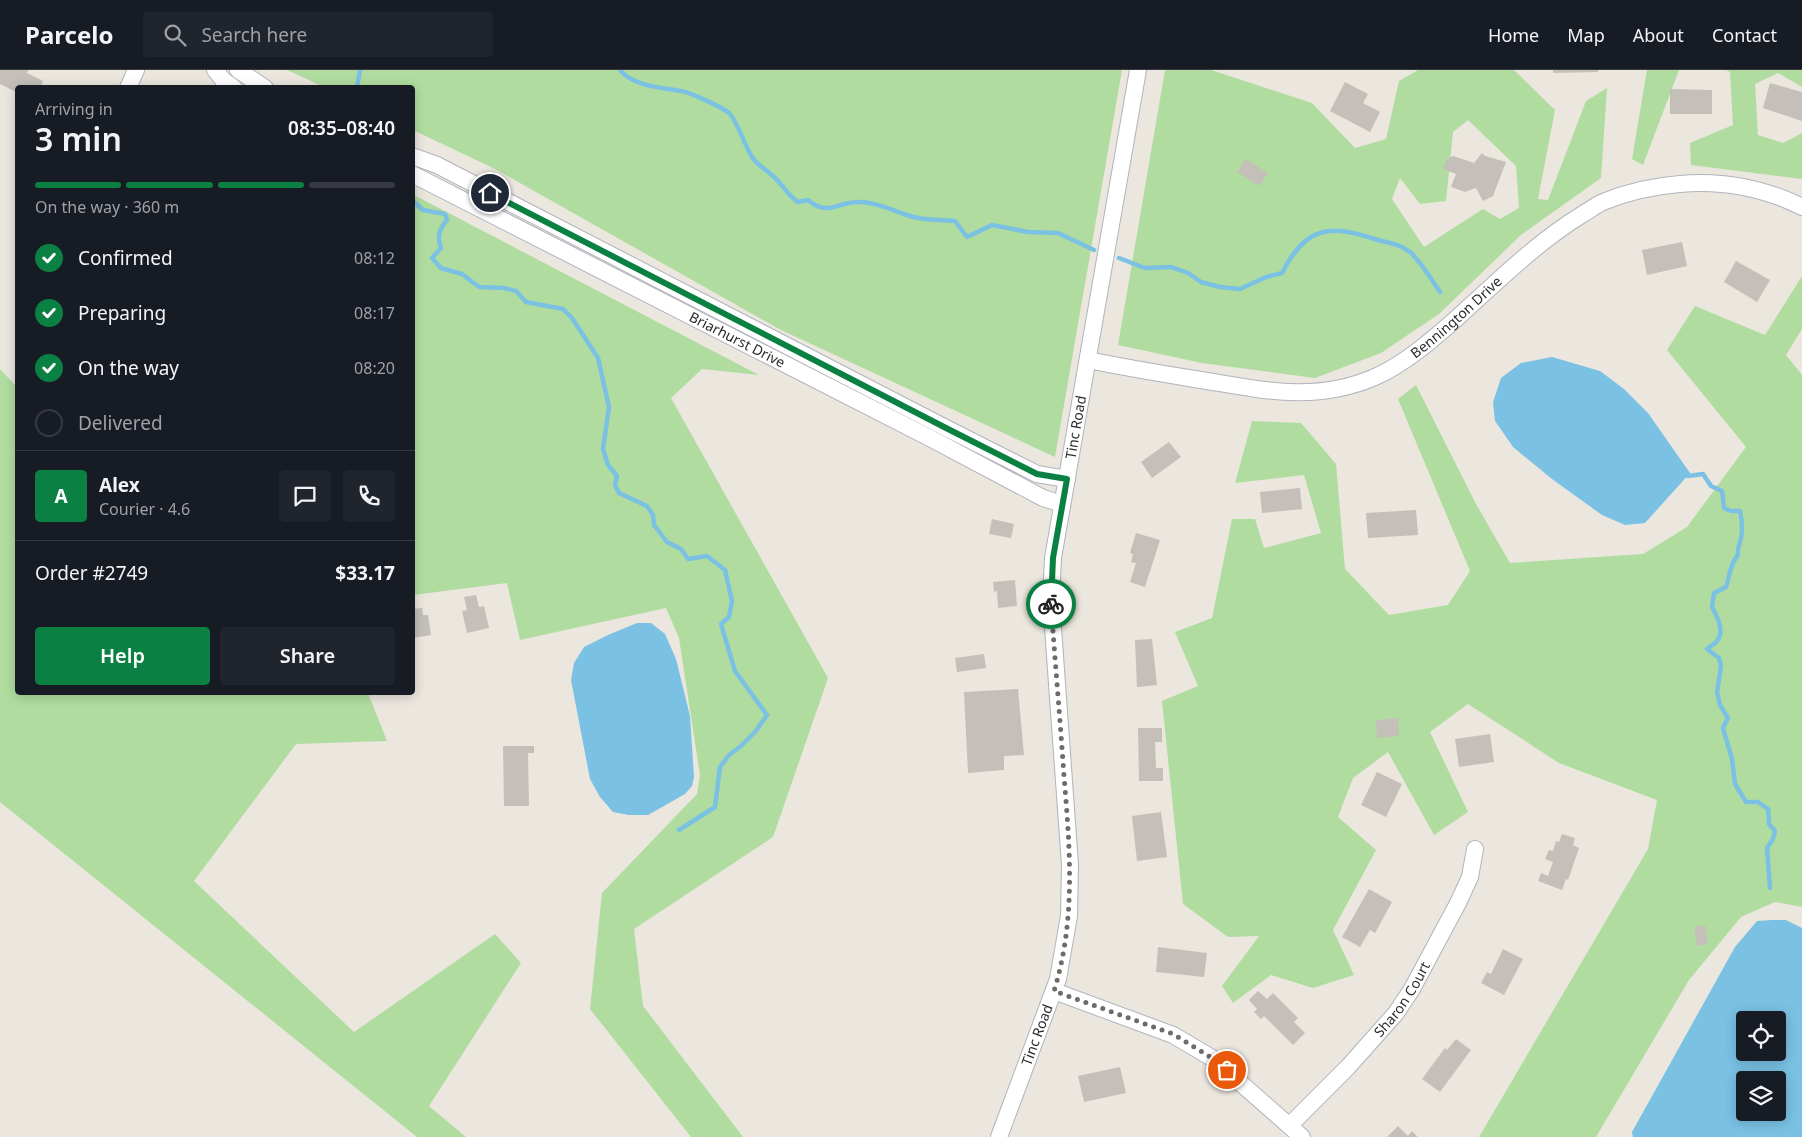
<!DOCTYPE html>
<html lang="en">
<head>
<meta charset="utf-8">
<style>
  :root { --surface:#171b24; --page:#20242c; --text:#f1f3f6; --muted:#9ea1a6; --line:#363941; --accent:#0b8043 }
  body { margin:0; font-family:"Noto Sans",sans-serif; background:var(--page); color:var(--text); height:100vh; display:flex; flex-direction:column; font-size:19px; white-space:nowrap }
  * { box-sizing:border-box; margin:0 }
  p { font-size:16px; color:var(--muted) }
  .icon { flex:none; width:28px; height:28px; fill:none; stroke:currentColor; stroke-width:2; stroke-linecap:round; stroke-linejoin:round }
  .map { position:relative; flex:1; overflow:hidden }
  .sheet { position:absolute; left:15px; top:15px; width:400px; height:610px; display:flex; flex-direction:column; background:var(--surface); border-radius:5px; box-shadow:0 2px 12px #0003 }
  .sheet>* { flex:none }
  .buttons { position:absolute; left:1736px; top:941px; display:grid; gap:10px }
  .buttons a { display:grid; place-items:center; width:50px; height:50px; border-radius:5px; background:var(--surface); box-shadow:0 2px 12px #0003; font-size:25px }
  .pin { position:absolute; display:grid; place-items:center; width:42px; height:42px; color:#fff; margin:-21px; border:2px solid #fff; border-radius:50%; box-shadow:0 1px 5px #0007 }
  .courier { position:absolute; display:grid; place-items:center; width:50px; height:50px; margin:-25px; border:4px solid #0b8043; border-radius:50%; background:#fff; color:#222; box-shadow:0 1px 6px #0007 }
  .overview em { font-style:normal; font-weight:600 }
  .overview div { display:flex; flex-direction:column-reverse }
  .overview { display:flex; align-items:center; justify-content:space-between; height:85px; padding:0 20px }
  h1 { font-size:32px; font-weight:600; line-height:38px }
  .bar { display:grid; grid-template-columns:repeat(4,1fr); gap:8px 5px; align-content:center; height:60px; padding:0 20px }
  .bar i { height:6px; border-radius:4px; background:var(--line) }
  .bar .selected { background:var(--accent) }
  .bar p { grid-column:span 4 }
  .line { display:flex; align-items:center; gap:12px; padding:0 20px; border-top:1px solid var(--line) }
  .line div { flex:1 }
  .round { display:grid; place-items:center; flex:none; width:52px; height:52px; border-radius:5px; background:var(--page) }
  ol { padding:0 20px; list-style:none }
  li { display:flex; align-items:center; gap:15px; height:55px }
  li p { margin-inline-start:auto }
  li .icon { padding:5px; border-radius:50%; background:var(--accent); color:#fff; stroke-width:4 }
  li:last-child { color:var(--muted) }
  li i { width:28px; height:28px; border:2px solid var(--line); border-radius:50% }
  .button { display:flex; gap:10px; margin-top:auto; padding:10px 20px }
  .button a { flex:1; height:58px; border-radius:5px; background:var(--accent); color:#fff; font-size:20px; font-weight:600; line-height:58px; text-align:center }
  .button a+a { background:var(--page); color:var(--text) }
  header { display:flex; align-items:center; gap:30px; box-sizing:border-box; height:70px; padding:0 25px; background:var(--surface); border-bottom:1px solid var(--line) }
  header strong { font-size:24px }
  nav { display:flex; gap:28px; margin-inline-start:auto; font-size:18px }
  .search { width:350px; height:45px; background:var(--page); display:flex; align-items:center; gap:12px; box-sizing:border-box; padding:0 18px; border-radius:5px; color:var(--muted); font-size:19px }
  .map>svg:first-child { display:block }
  .green { fill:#b0dd9f; fill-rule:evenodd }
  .water { fill:#7ac1e4; fill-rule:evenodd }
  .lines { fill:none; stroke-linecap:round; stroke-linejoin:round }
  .stream { stroke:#7ac1e4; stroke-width:4.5 }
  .building { fill:#c4c0b9 }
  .minor-casing { stroke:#b1b3bd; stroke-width:18 }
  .minor { stroke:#fff; stroke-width:16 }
  .done { stroke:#6e6c6a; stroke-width:5; stroke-dasharray:0 9 }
  .route { stroke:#0b8043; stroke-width:6 }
  .labels { text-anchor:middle; stroke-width:4; stroke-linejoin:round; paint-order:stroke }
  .street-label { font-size:14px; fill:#2b2b2b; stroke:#fff }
</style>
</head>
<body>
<header>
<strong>Parcelo</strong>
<div class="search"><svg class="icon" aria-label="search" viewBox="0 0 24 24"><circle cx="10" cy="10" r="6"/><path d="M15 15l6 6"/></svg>Search here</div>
<nav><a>Home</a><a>Map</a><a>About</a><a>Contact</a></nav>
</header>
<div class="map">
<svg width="1802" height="1067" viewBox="0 0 1802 1067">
  <rect width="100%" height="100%" fill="#ebe6de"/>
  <g class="green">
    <path d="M287 0H1122L1055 387 781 260 495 99 413 60 412 18 324 17Z"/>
    <path d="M1165 0H1211L1312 33 1355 78 1386 69 1399 11 1418 0H1514L1555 40 1538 129 1548 130 1586 31 1607 18 1601 108 1521 165 1439 244 1381 283 1315 308 1202 293 1118 275ZM1468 50 1516 96 1519 138 1500 149 1483 139 1424 177 1392 129 1400 108 1420 134 1446 131 1453 62Z"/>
    <path d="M1647 0H1679L1643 95 1632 89Z"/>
    <path d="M1726 0H1802V17L1778 3 1755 14 1758 65 1783 73 1802 63V109L1691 95 1690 73 1733 55 1730 2Z"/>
    <path d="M412 124 759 305 702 299 671 328 828 608 773 767 634 859 643 936 743 1067H691L590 939 602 823 697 724 700 705 679 568 666 538 520 570 507 513 413 525Z"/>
    <path d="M1802 206V259L1786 285 1802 305V837L1775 832 1741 847 1689 910 1596 1067H1479L1648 779 1657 730 1559 693 1468 634 1430 662 1468 742 1434 765 1388 682 1353 708 1338 747 1376 780 1333 860 1354 905 1313 918 1271 905 1233 933 1222 916 1259 866 1228 867 1183 834 1162 631 1198 616 1175 562 1212 548 1232 449H1255L1264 478 1321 463 1304 405 1235 413 1252 351 1301 353 1336 394 1345 499 1389 545 1448 535 1470 501 1398 329 1416 315 1476 434 1510 493 1643 484 1687 457 1746 377 1667 280 1695 236 1765 265Z"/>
    <path d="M0 299 17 317 18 622 368 623 387 671 296 674 194 811 354 962 495 864 521 893 429 1036 466 1067H417L0 732Z"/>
  </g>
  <g class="water">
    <path d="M1552 287 1600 301 1624 319 1648 343 1690 403 1645 453 1625 455 1602 445 1552 409 1513 377 1495 351 1493 332 1501 308 1521 293Z"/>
    <path d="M637 553H651L665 564 676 589 690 646 694 707 692 716 685 724 648 745H629L613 742 600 727 590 709 571 610 574 593 584 577 608 565Z"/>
    <path d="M1772 850H1786L1802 858V1067H1633L1632 1062 1735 877 1757 851ZM1745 950H1778V982H1745ZM1745 1010H1778V1042H1745Z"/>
  </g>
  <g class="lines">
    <g class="stream">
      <path d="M620 0C635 17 660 17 681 21 689 22 722 37 729 43 735 47 746 78 752 87 757 95 767 100 774 107 783 115 788 126 798 132L808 130C829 148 838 130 862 132 880 133 896 142 913 147 926 150 942 150 955 151L967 167 992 155 1028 162 1058 163 1094 180"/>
      <path d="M357 18 360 0"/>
      <path d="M412 130 423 140 445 144 447 150C439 159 437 167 441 178L432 188 441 198 462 204 479 217 504 218 516 221 526 232 563 239 572 248 598 288 609 337 603 379 608 395 617 406 615 415 619 423 647 436 653 445 654 455 667 472 681 479 688 489 707 486 725 500 732 531 729 547 721 554 735 601 767 645 755 662 741 676 729 685 720 697 715 737 679 760"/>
      <path d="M1119 188 1145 198 1171 197 1188 203 1201 212 1220 217 1240 219 1266 207 1282 203C1306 155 1331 154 1378 170 1389 173 1400 174 1410 182 1422 193 1431 209 1440 222"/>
      <path d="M1683 404 1688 406 1703 404 1711 416 1722 421 1724 438 1731 441H1740C1742 450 1743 463 1740 472 1739 477 1737 479 1738 485 1730 494 1730 505 1726 517L1714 523 1712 537C1717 546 1725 561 1717 571 1715 574 1710 576 1707 579L1719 588 1721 596 1717 622 1720 635 1728 648 1723 658 1732 689 1735 714 1746 732H1758L1768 739 1769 754 1775 761 1773 769 1767 778 1770 818"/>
    </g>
  </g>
  <g class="building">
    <path d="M0 0H28L27 3 43 11 40 18H18V23L0 14Z"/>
    <path d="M1553 0H1598V2L1553 3Z"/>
    <path d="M1345 12 1368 24 1363 33 1380 42 1370 62 1330 41Z"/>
    <path d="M1770 13 1802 22V51L1763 38Z"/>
    <path d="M1670 19 1712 20V44H1670Z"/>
    <path d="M1482 83 1485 86 1506 92 1493 126 1483 131 1476 118 1465 122 1451 117 1456 104 1443 99 1447 89 1453 86 1474 93Z"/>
    <path d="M1246 89 1268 103 1259 116 1237 102Z"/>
    <path d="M1682 172 1687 196 1647 205 1642 180Z"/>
    <path d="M1736 191 1770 210 1757 232 1724 212Z"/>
    <path d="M1169 372 1181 387 1152 408 1141 392Z"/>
    <path d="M1300 418 1302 439 1262 443 1260 422Z"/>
    <path d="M1416 440 1418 465 1368 468 1366 443Z"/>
    <path d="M992 449 1014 454 1011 468 989 464Z"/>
    <path d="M1136 463 1160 470 1145 517 1130 512 1136 493 1131 492 1133 484 1130 483Z"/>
    <path d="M1015 510 1017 536 998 538 997 521 994 522 993 512Z"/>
    <path d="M476 525 479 537 484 536 489 558 467 563 462 541 467 540 464 527Z"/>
    <path d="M422 538 423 545H428L431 565 412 568V539Z"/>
    <path d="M1152 569 1157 615 1137 617 1135 570Z"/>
    <path d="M984 584 986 598 957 602 955 588Z"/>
    <path d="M1018 619 1024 685 1004 686V700L968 703 964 622Z"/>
    <path d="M1398 648 1399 666 1377 668 1376 650Z"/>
    <path d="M1138 658H1162V672H1155L1156 698H1163V711H1139Z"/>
    <path d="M1490 664 1494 692 1459 697 1455 669Z"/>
    <path d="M503 676H534V683H528L529 736H504Z"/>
    <path d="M1377 702 1402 714 1386 747 1361 735Z"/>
    <path d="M1161 742 1167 787 1137 791 1132 746Z"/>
    <path d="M1562 764 1575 768 1573 775 1579 778 1568 810 1566 809 1562 820 1538 811 1541 803 1548 806 1553 792 1545 789 1549 780 1553 781 1556 771 1559 772Z"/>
    <path d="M1369 819 1392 832 1375 863 1370 860 1360 877 1342 867Z"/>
    <path d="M1705 855 1708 874 1697 876 1694 857Z"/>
    <path d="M1158 877 1207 883 1204 907 1156 902Z"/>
    <path d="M1503 879 1523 889 1504 925 1481 913 1487 902 1491 904Z"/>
    <path d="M1258 921 1267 929 1273 923 1298 948 1294 952 1305 963 1293 975 1264 946 1261 949 1254 942 1257 939 1249 930Z"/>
    <path d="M1456 969 1471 980 1440 1022 1422 1009 1445 978 1447 980Z"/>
    <path d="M1120 997 1126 1023 1084 1032 1078 1006Z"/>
    <path d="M1398 1056 1408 1066 1412 1061 1418 1067H1387Z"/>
  </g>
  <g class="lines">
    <defs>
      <g id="minor">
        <path d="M215 0 223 10 234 18"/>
        <path d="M238 0 265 18"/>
        <path d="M128 18 136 0"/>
        <path d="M412 86 437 95 946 358 1037 404 1067 409"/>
        <path id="s1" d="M412 104 930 368 1043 428 1062 434"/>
        <path id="s2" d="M1089 290C1126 298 1164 304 1201 310 1262 320 1315 333 1375 307 1406 293 1433 269 1458 247 1498 211 1537 172 1583 144 1590 140 1596 135 1603 132 1627 122 1654 116 1680 114 1721 110 1765 118 1802 137"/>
        <path d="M1054 921 1173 965 1212 988 1302 1067"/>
        <path id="s3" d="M1290 1055 1348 997 1396 943 1412 919 1458 833 1470 807 1475 779"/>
        <path id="s4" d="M999 1067 1058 909 1069 846 1070 795 1051 530 1053 488 1138 0"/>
      </g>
    </defs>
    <use href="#minor" class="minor-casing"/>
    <use href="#minor" class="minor"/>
  </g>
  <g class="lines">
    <path class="done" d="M1051 534C1055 591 1060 648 1064 706 1070 779 1076 850 1054 921L1173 964 1212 988 1227 1000"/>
    <path class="route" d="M490 123 946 358 1037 404 1067 409 1053 488 1051 534"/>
  </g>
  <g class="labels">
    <g class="street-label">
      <text dy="5" stroke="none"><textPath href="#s2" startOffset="392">Bennington Drive</textPath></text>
      <text dy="5" stroke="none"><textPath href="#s1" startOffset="365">Briarhurst Drive</textPath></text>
      <text dy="5" stroke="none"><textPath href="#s4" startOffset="724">Tinc Road</textPath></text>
      <text dy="5" stroke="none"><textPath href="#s3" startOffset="169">Sharon Court</textPath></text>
      <text dy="5" stroke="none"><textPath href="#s4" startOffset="109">Tinc Road</textPath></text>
    </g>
  </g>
</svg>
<div class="buttons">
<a><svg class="icon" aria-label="locate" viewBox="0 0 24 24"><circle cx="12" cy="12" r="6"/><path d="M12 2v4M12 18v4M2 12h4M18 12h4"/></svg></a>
<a><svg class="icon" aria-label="layers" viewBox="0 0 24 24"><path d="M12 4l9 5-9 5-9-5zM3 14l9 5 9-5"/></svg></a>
</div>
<div class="pin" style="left:1227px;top:1000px;background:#ea580c"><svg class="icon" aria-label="bag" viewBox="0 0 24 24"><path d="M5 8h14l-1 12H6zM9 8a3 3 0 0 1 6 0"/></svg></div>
<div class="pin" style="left:490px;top:123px;background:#1f2937"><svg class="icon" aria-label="home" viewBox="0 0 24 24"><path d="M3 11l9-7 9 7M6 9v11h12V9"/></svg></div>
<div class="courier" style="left:1051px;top:534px"><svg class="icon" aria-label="bike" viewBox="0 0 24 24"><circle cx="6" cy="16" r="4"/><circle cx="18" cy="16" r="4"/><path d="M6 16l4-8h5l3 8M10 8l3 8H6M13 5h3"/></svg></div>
<section class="sheet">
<div class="overview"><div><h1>3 min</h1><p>Arriving in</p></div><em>08:35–08:40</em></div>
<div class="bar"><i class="selected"></i><i class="selected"></i><i class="selected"></i><i></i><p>On the way · 360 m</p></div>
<ol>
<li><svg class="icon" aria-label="check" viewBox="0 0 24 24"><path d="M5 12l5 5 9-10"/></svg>Confirmed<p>08:12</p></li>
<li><svg class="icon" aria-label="check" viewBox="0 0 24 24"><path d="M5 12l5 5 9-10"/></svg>Preparing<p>08:17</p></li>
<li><svg class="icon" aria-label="check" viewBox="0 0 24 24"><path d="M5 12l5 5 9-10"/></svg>On the way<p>08:20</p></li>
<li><i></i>Delivered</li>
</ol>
<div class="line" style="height:90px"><b class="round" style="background:var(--accent);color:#fff">A</b><div><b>Alex</b><p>Courier · 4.6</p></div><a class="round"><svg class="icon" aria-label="chat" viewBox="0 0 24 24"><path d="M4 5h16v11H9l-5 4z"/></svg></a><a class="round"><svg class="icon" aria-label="phone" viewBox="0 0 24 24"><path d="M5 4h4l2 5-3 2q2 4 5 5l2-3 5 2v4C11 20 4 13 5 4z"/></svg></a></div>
<div class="line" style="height:65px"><div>Order #2749</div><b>$33.17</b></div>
<div class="button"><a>Help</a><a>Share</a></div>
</section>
</div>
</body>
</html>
